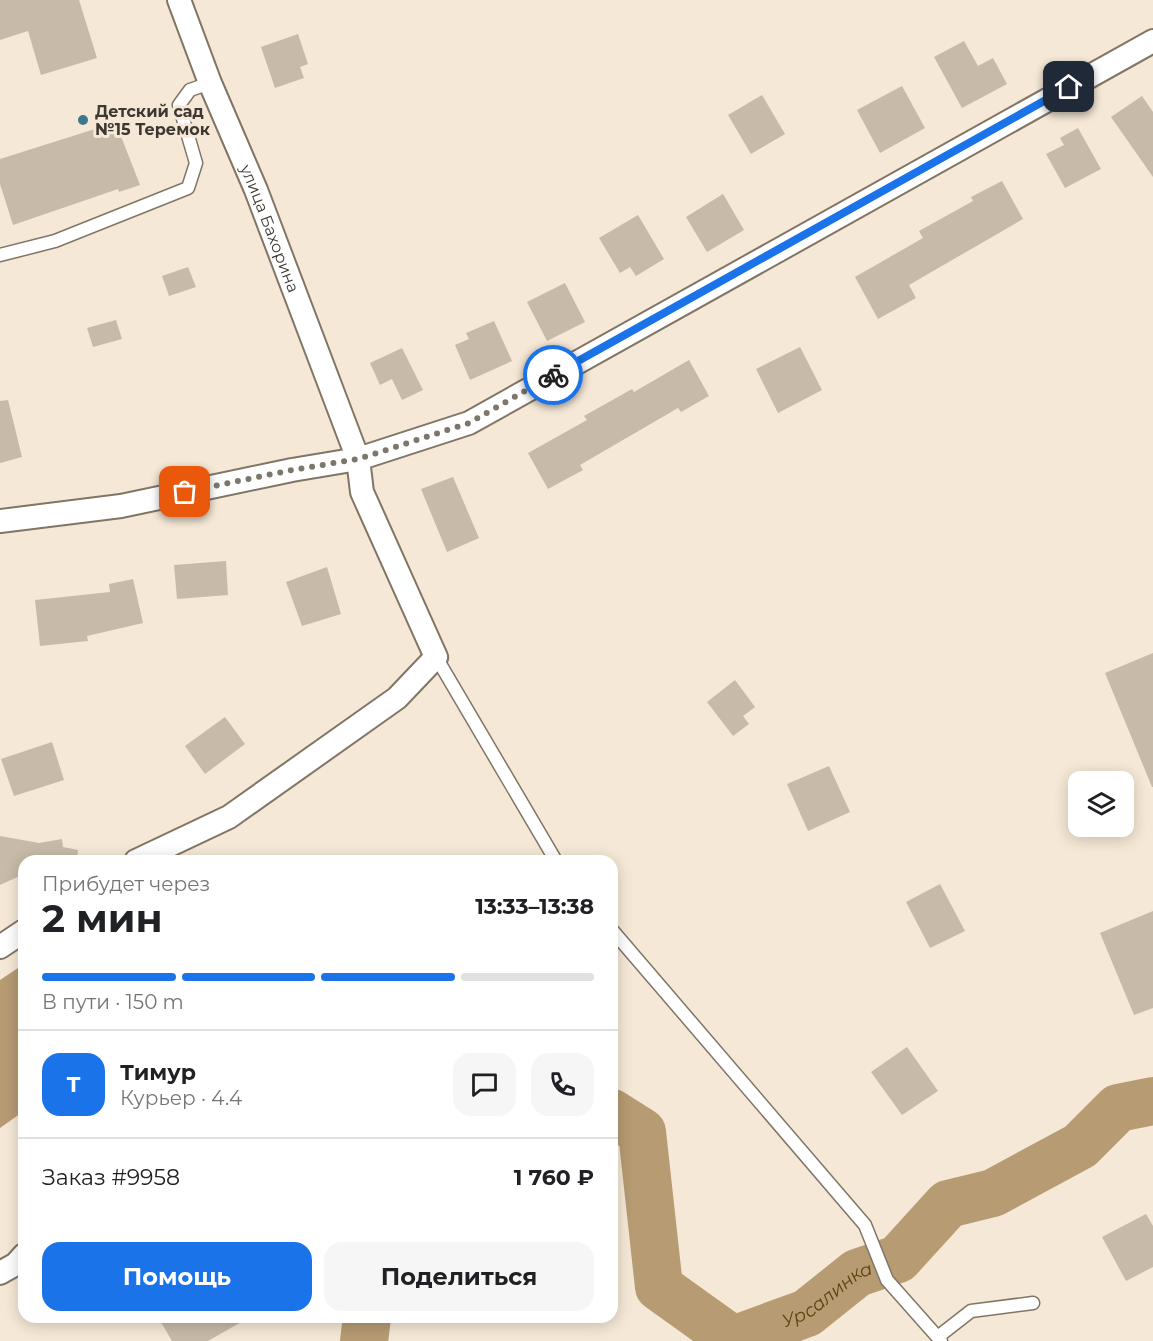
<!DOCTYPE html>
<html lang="ru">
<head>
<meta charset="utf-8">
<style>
  :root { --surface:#fff; --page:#f6f6f6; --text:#202124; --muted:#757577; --line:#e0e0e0; --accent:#1a73e8 }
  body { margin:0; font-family:Montserrat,sans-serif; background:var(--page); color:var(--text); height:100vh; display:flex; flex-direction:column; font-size:22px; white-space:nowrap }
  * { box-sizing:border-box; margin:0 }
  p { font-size:20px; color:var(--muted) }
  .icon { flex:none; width:33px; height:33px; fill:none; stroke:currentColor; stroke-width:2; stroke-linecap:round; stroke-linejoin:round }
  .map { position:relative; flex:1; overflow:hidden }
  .side { position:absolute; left:18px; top:855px; width:600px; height:468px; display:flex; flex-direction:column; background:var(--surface); border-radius:18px; box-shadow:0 3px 15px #0003 }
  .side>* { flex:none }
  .controls { position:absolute; left:1068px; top:771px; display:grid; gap:12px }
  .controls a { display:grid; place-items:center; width:66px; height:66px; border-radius:12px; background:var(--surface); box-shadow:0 3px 15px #0003; font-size:30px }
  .pin { position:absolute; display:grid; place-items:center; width:51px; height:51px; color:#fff; margin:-26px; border-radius:12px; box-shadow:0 3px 9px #0006 }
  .courier { position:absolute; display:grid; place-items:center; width:60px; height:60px; margin:-30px; border:4px solid #1a73e8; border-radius:50%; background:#fff; color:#222; box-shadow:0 2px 8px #0007 }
  .headline em { font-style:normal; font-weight:700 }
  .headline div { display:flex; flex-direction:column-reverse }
  .headline { display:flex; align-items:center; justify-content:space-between; height:102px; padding:0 24px }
  h1 { font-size:39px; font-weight:700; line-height:45px }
  .bar { display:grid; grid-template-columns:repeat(4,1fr); gap:9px 6px; align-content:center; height:72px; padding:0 24px }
  .bar i { height:8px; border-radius:4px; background:var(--line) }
  .bar .selected { background:var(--accent) }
  .bar p { grid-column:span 4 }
  .line { display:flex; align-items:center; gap:15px; padding:0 24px; border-top:2px solid var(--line) }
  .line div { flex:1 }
  .round { display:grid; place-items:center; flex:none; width:63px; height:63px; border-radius:18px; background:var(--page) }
  .button { display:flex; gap:12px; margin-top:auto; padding:12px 24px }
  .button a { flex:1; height:69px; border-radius:18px; background:var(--accent); color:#fff; font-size:24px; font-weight:700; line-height:69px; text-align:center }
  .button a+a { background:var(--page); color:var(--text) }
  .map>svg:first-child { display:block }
  .water { fill:#b69b73 }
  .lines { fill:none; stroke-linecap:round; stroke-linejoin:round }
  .river { stroke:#b69b73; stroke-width:48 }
  .building { fill:#c7baa8 }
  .service-casing { stroke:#817565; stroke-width:15 }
  .minor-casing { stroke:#817565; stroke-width:26 }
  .service { stroke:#fff; stroke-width:12 }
  .minor { stroke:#fff; stroke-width:22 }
  .done { stroke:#7d766b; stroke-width:6; stroke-dasharray:0 10.8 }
  .route { stroke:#1a73e8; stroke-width:8 }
  .poi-dot { fill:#3c778f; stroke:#f5e8d6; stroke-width:2 }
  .labels { text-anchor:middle; stroke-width:6; stroke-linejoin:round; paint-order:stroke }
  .poi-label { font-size:16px; font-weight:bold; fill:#3d3831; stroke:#f5e8d6; text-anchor:start }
  .street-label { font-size:16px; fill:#3d3831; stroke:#f5e8d6 }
  .water-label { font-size:18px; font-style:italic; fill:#5d410f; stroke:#f5e8d6 }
</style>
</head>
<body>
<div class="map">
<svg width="1153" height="1341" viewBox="0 0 1153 1341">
  <rect width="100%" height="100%" fill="#f5e8d6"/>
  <path class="water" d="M24 964V1111L0 1128V980Z"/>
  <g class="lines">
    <g class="river">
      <path id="s1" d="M612 1113 642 1132 659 1287 733 1340 807 1313 857 1273 898 1259 948 1204 993 1193 1080 1146 1118 1108 1153 1101"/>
      <path d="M364 1341 367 1317"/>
    </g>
  </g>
  <g class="building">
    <path d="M0 0H79L97 58 41 75 28 31 0 40Z"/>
    <path d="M298 34 308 64 300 67 304 78 275 88 261 47Z"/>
    <path d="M964 41 978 66 993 58 1007 84 962 108 934 57Z"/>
    <path d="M902 86 925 128 880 153 857 110Z"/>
    <path d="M762 95 785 134 751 154 728 115Z"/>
    <path d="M1142 96 1153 112V177L1111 117Z"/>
    <path d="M115 121 140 185 119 192 118 189 13 225 0 184V159L95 129Z"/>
    <path d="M1078 128 1101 169 1065 188 1046 154 1064 145 1060 138Z"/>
    <path d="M1002 181 1023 219 909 285 916 298 878 319 855 277 923 238 919 231 973 201 971 197Z"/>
    <path d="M723 194 744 230 707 252 686 217Z"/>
    <path d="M638 215 664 259 636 276 630 267 620 273 599 238Z"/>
    <path d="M188 267 196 287 169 296 162 276Z"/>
    <path d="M565 283 585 322 547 341 527 302Z"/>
    <path d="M116 320 122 339 93 347 87 328Z"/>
    <path d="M494 321 512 361 470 380 455 345 469 339 466 333Z"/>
    <path d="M800 347 822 390 778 413 756 369Z"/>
    <path d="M402 348 423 390 402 400 392 379 380 385 370 363Z"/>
    <path d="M689 360 709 396 681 412 678 408 580 465 583 470 548 489 528 453 587 420 584 416 632 389 634 392Z"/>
    <path d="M8 400 22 457 0 463V401Z"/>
    <path d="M453 477 479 538 447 552 421 489Z"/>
    <path d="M226 561 228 595 177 599 174 565Z"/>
    <path d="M327 567 341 614 302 626 286 582Z"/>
    <path d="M133 579 143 623 87 636 88 641 40 646 35 600 110 592 109 584Z"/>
    <path d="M1153 653V787H1152L1105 673Z"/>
    <path d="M735 680 755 707 743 716 749 724 733 736 707 702Z"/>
    <path d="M225 717 245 744 205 774 185 746Z"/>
    <path d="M52 742 64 780 14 796 1 759Z"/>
    <path d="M829 766 850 812 808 831 787 784Z"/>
    <path d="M0 836 39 843 62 839 63 847 78 850 77 861H24V874L0 885Z"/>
    <path d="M940 884 965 931 930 948 906 902Z"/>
    <path d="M1153 911V1008L1134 1015 1100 933Z"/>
    <path d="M907 1047 938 1091 902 1115 871 1072Z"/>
    <path d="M1146 1214 1153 1226V1267L1126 1281 1102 1237Z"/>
    <path d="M158 1317H250L208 1341H172Z"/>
  </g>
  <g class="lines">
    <defs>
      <g id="service">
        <path d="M0 255 55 241 188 188 196 163 179 105 190 90 210 83"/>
        <path d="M436 657 556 861"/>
        <path d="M612 930 865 1225 887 1280 941 1341"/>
        <path d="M939 1336 971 1311 1033 1303"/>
      </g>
      <g id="minor">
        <path id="s2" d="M179 0 210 83 256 190 358 459 469 423 1153 41"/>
        <path d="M0 521 121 506 292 470 358 459 362 492 436 657 397 698 229 817 136 861"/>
        <path d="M0 947 24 931"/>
        <path d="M0 1273 16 1264 24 1255"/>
      </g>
    </defs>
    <use href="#service" class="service-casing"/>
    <use href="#minor" class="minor-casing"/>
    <use href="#service" class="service"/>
    <use href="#minor" class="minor"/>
  </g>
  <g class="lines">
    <path class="done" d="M185 492 292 470 358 459 380 452 469 423 553 375"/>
    <path class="route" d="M553 375 1069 87"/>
  </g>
  <circle class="poi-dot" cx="83" cy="120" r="6"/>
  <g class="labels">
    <g class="poi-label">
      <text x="95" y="117">Детский сад<tspan x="95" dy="18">№15 Теремок</tspan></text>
    </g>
    <g class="street-label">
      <text dy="6" stroke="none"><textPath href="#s2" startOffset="246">улица Бахорина</textPath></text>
    </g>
    <g class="water-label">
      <text dy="6" stroke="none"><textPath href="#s1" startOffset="388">Урсалинка</textPath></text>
    </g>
  </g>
</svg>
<div class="controls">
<a><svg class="icon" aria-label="layers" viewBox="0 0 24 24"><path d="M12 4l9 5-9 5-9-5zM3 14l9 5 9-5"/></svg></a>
</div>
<div class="pin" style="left:185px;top:492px;background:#ea580c"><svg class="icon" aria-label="bag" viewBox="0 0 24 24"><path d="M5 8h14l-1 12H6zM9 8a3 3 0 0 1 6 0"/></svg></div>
<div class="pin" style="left:1069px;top:87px;background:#1f2937"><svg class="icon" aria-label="home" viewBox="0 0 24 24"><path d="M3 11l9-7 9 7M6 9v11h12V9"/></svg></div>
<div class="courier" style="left:553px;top:375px"><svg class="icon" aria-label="bike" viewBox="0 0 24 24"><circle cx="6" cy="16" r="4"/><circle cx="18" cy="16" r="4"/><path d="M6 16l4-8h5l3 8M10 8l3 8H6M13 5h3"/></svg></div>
<section class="side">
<div class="headline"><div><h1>2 мин</h1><p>Прибудет через</p></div><em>13:33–13:38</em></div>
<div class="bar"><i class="selected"></i><i class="selected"></i><i class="selected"></i><i></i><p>В пути · 150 m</p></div>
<div class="line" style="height:108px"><b class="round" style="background:var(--accent);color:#fff">Т</b><div><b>Тимур</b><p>Курьер · 4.4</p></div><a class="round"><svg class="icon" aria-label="chat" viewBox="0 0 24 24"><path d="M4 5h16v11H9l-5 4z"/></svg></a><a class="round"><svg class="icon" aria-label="phone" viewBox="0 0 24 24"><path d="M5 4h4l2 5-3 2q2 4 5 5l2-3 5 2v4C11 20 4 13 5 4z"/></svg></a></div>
<div class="line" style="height:78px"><div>Заказ #9958</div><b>1 760 ₽</b></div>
<div class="button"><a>Помощь</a><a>Поделиться</a></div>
</section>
</div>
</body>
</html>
